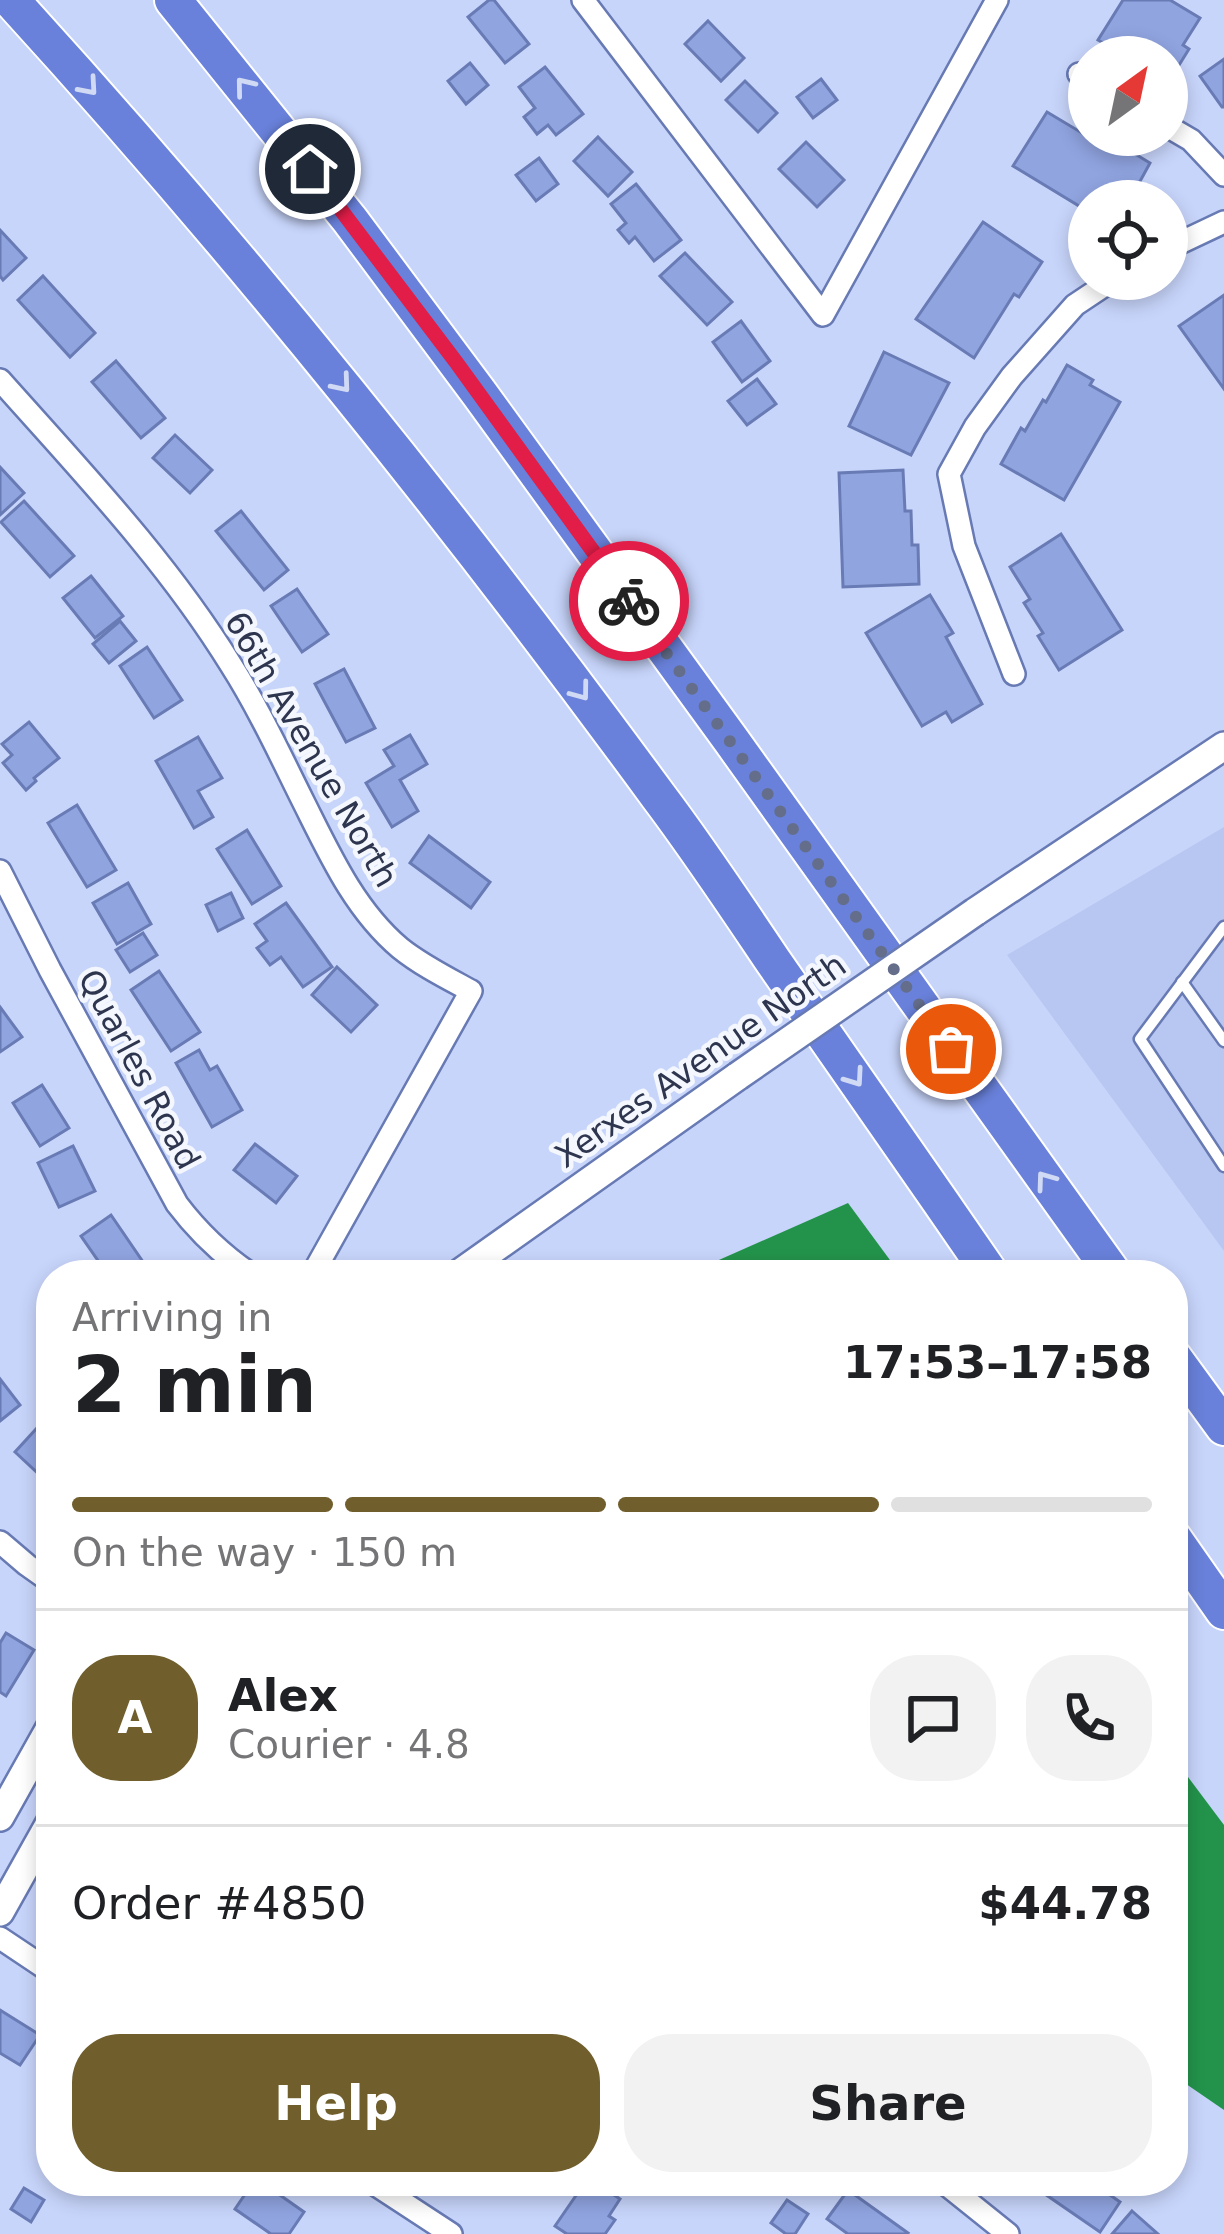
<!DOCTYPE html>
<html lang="en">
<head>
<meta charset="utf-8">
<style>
  :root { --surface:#fff; --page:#f2f2f2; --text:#202124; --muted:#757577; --line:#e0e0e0; --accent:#705f2d }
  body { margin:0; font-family:"DejaVu Sans",sans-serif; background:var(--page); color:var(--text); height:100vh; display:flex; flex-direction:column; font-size:45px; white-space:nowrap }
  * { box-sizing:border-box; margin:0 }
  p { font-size:39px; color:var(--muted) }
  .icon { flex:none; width:66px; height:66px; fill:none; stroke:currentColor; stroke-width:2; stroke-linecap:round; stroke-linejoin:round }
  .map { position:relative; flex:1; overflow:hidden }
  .sheet { position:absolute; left:36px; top:1260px; width:1152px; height:936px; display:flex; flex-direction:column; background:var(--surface); border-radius:48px; box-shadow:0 6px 18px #0003 }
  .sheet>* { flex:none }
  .needle { width:78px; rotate:33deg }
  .tools { position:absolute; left:1068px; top:36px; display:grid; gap:24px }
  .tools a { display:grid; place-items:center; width:120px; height:120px; border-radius:50%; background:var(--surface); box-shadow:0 6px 18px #0003; font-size:60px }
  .pin { position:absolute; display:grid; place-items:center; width:102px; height:102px; color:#fff; margin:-51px; border:6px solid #fff; border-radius:50%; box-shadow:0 3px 12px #0007 }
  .courier { position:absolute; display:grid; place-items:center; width:120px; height:120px; margin:-60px; border:9px solid #e11d48; border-radius:50%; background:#fff; color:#222; box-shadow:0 3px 15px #0007 }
  .headline em { font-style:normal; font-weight:800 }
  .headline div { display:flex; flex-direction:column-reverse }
  .headline { display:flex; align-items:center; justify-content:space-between; height:204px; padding:0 36px }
  h1 { font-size:78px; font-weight:800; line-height:90px }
  .bar { display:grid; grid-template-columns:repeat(4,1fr); gap:18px 12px; align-content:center; height:144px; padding:0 36px }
  .bar i { height:15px; border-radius:9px; background:var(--line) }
  .bar .on { background:var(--accent) }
  .bar p { grid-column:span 4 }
  .line { display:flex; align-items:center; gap:30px; padding:0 36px; border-top:3px solid var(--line) }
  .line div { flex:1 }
  .round { display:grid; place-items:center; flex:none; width:126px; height:126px; border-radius:48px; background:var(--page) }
  .button { display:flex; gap:24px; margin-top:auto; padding:24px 36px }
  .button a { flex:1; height:138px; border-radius:48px; background:var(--accent); color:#fff; font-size:48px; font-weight:800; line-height:138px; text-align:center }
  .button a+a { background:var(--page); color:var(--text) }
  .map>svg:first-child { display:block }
  .built { fill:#b8c7f1 }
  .water { fill:#23934b }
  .building { fill:#90a4e0; stroke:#697bb5; stroke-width:3 }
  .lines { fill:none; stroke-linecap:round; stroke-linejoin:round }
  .lane-casing { stroke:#687ab4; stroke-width:15 }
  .street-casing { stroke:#687ab4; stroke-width:26 }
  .secondary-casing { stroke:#687ab4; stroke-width:32 }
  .highway-casing { stroke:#fff; stroke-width:40 }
  .lane { stroke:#fff; stroke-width:10 }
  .street { stroke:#fff; stroke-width:21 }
  .secondary { stroke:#fff; stroke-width:27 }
  .highway { stroke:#6981da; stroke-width:36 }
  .secondary-bridge-casing { stroke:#687ab4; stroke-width:32; stroke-linecap:butt }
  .secondary-bridge { stroke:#fff; stroke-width:27 }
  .oneway { stroke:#d1daf4 }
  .done { stroke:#646e8b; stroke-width:12; stroke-dasharray:0 21.6 }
  .route { stroke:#e11d48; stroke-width:15 }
  .labels { text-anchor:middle; stroke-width:9; stroke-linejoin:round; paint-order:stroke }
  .street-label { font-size:33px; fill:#2e364f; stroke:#f4f7fd }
</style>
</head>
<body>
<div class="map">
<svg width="1224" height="2234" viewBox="0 0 1224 2234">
  <rect width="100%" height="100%" fill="#c8d5fb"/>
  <path class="built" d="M1224 827V1251L1007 955Z"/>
  <g class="water">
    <path d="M848 1203 901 1275H685Z"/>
    <path d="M1173 1757 1224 1825V2110L1173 2075Z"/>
  </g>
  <g class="building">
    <path d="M489 0H494L529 44 505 63 468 17Z"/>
    <path d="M1123 0H1170L1200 18 1183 45 1189 49 1171 78 1167 75V57H1127L1098 40Z"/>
    <path d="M708 21 744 58 721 81 685 44Z"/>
    <path d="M1224 59V107H1222L1200 76Z"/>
    <path d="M470 63 488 85 466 104 448 81Z"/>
    <path d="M545 67 583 114 556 135 548 125 537 134 524 117 535 108 519 87Z"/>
    <path d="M821 79 837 100 813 118 797 97Z"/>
    <path d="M745 81 777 113 758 132 726 100Z"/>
    <path d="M1047 112 1082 133 1084 129 1089 135H1095L1114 147 1117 143 1150 163 1138 185 1134 183 1123 201H1089V212L1013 166Z"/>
    <path d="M598 137 632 172 608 196 574 161Z"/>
    <path d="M806 142 844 180 817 207 779 169Z"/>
    <path d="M539 158 558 184 536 201 516 175Z"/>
    <path d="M636 184 681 240 654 261 635 237 629 243 618 230 626 223 611 204Z"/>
    <path d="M983 222 1042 262 1019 297 1014 294 974 358 916 319Z"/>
    <path d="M0 230 26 258 3 280 0 276Z"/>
    <path d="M685 253 732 302 707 325 660 276Z"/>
    <path d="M43 276 95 333 70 357 18 300Z"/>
    <path d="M1224 295V389L1179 326Z"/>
    <path d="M741 321 770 361 742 382 713 342Z"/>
    <path d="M884 352 949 383 911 455 849 426Z"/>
    <path d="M116 361 165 418 141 438 92 382Z"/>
    <path d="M1067 365 1093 380 1090 385 1120 402 1064 500 1001 464 1021 428 1025 431 1043 400 1046 402Z"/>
    <path d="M757 379 776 404 747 425 728 401Z"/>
    <path d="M175 435 212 470 190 493 153 458Z"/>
    <path d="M0 467 24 493 0 515Z"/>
    <path d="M903 470 905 511H911L912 545H918L919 584 843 587 839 473Z"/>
    <path d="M24 501 74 556 50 577 1 522Z"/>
    <path d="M241 511 288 570 264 590 216 531Z"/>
    <path d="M1061 534 1122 630 1059 670 1038 636 1043 633 1024 603 1030 599 1010 567Z"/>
    <path d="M91 576 123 616 95 638 63 598Z"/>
    <path d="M297 589 328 634 302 652 271 606Z"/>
    <path d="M930 595 953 633 946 637 982 704 952 722 946 712 922 726 866 633Z"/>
    <path d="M120 621 136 641 109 663 93 644Z"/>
    <path d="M147 647 182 700 154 718 120 666Z"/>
    <path d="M344 669 375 728 346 742 315 684Z"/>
    <path d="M29 722 59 758 34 778 36 781 26 790 3 763 12 755 2 744Z"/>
    <path d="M410 735 427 764 400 780 418 811 392 827 366 783 394 766 384 750Z"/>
    <path d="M198 737 222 778 198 791 213 817 194 828 156 761Z"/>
    <path d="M77 805 116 870 87 887 48 823Z"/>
    <path d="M247 830 281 886 252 904 217 849Z"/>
    <path d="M429 836 490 882 471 908 410 863Z"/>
    <path d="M128 883 151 924 117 944 93 903Z"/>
    <path d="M231 893 243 918 218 931 206 905Z"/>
    <path d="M286 903 332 967 303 987 281 957 270 965 257 948 267 941 255 924Z"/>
    <path d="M143 933 157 955 130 972 116 950Z"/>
    <path d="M337 967 377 1005 351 1032 312 995Z"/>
    <path d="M159 971 200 1032 171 1051 131 990Z"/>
    <path d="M0 1007 22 1037 0 1052Z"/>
    <path d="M199 1050 210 1070 217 1066 242 1110 212 1127 176 1063Z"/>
    <path d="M42 1085 69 1128 40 1146 13 1103Z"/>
    <path d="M255 1144 297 1176 276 1203 234 1170Z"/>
    <path d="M73 1146 95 1191 59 1207 38 1163Z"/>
    <path d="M111 1215 152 1275H108L81 1236Z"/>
    <path d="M0 1379 20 1405 0 1421Z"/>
    <path d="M48 1416 51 1419V1467L42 1477 15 1452Z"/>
    <path d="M6 1633 34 1650 6 1696 0 1692V1643Z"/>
    <path d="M0 2010 40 2035 20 2065 0 2053Z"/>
    <path d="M254 2181H260L304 2212 289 2234H271L235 2209Z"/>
    <path d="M586 2181H593L620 2199 609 2216 615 2220 605 2234H567L555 2226Z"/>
    <path d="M1049 2181H1090L1120 2202 1100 2232 1042 2192Z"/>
    <path d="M24 2188 44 2200 31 2222 11 2209Z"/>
    <path d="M848 2190 908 2233 907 2234H848L827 2219Z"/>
    <path d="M787 2200 808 2214 795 2234H786L771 2223Z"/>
    <path d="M1132 2211 1158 2234H1112Z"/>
  </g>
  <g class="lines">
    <defs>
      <g id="lane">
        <path d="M1224 927 1140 1039 1224 1166"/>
        <path d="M1182 982 1224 1041"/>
      </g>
      <g id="street">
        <path d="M583 0 823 315 997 0"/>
        <path d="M1079 74 1089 79"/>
        <path d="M1167 126 1191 140 1224 175"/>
        <path d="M1167 249 1224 222"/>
        <path d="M0 380C81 471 167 561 231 665 259 709 281 757 304 803 330 855 355 910 400 948 421 965 447 978 471 991L312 1275"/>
        <path d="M1014 674 964 546 949 474 975 427 1012 376 1075 305 1114 279"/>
        <path d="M0 871 50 970 177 1204C199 1233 222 1255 252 1275"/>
        <path d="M0 1542 27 1565 51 1582"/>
        <path d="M0 1938 51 1972"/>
        <path d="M370 2181 451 2234"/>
        <path d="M942 2181 1008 2234"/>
      </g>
      <g id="secondary">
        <path d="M975 912 1224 746"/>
        <path d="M457 1275 738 1076"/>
        <path d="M0 1817 51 1726"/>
        <path d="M0 1912 51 1821"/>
      </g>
      <g id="highway">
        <path d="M11 0C242 253 456 520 659 797 699 850 736 906 773 961 846 1066 919 1170 991 1275"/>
        <path d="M173 0 350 220 479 393 731 740 1114 1275"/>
        <path d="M1173 1357 1224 1427"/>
        <path d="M1173 1538 1224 1611"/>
      </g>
    </defs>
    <use href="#lane" class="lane-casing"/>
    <use href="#street" class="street-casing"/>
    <use href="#secondary" class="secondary-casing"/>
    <use href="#highway" class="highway-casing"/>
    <use href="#lane" class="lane"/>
    <use href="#street" class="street"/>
    <use href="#secondary" class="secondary"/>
    <use href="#highway" class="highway"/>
    <defs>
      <path id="secondary-bridge" d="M738 1076 975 912"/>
    </defs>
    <use href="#secondary-bridge" class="secondary-bridge-casing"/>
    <use href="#secondary-bridge" class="secondary-bridge"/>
  </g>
  <defs><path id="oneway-chevron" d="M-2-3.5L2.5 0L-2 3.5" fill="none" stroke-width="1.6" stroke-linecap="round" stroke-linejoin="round" transform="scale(3)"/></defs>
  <g class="oneway">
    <use href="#oneway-chevron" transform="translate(244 86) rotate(-129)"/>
    <use href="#oneway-chevron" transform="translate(89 87) rotate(49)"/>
    <use href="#oneway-chevron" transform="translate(342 384) rotate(50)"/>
    <use href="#oneway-chevron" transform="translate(581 692) rotate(53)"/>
    <use href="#oneway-chevron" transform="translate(855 1078) rotate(55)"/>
    <use href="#oneway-chevron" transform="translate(1045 1180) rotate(-126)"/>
  </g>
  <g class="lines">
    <path class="done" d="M629 601 951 1049"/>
    <path class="route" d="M310 169 456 362 629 601"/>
  </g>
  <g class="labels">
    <g class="street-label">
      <text transform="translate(312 749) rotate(60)" y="12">66th Avenue North</text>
      <text transform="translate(700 1060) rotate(-35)" y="12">Xerxes Avenue North</text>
      <text transform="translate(140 1069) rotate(62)" y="12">Quarles Road</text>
    </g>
  </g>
</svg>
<div class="tools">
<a><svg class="needle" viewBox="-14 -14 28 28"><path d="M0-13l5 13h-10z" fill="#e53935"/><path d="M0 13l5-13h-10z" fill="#757577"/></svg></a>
<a><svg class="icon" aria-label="locate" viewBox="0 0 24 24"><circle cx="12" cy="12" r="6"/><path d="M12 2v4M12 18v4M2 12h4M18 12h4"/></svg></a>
</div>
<div class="pin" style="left:951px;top:1049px;background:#ea580c"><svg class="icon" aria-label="bag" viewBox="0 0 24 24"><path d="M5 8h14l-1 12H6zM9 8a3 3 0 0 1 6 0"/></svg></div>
<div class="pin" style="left:310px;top:169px;background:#1f2937"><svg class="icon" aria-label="home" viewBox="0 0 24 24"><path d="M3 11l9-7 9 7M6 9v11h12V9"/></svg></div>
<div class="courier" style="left:629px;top:601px"><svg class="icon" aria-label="bike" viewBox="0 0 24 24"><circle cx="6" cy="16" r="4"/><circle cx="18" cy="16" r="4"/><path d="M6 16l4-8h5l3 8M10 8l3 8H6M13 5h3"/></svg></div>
<section class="sheet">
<div class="headline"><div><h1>2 min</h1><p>Arriving in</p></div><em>17:53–17:58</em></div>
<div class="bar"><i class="on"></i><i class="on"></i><i class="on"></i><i></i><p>On the way · 150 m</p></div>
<div class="line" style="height:216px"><b class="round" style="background:var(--accent);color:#fff">A</b><div><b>Alex</b><p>Courier · 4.8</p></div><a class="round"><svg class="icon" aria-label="chat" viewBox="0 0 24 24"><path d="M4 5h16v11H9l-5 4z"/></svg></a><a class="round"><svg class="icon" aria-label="phone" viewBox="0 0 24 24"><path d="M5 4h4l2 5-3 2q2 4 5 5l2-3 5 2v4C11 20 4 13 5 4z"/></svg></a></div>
<div class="line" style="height:156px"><div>Order #4850</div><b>$44.78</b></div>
<div class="button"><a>Help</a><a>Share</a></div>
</section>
</div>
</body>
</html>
